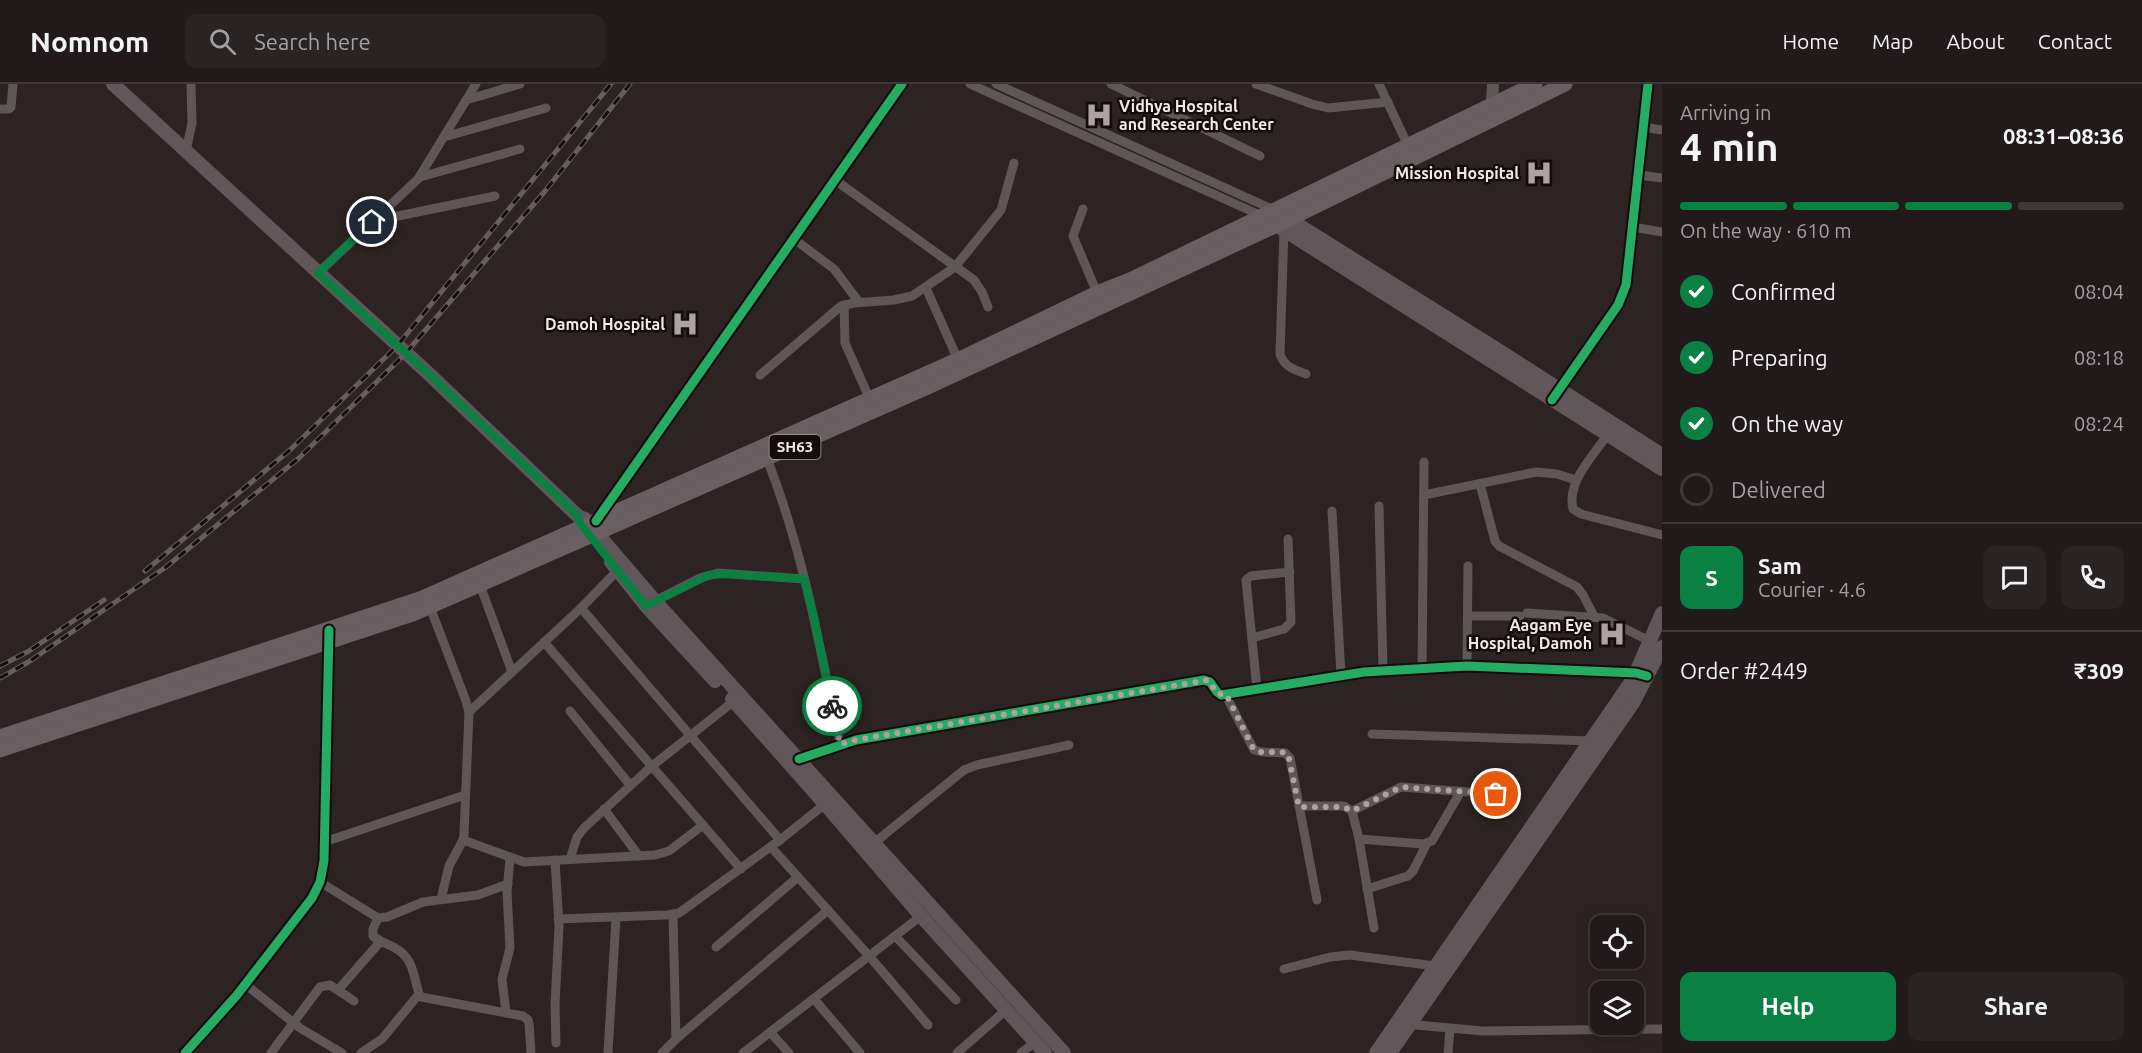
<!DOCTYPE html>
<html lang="en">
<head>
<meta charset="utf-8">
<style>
  :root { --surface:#221a1a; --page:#2a2323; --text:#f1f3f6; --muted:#a2a1a2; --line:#3f3839; --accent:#0b8043 }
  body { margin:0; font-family:Ubuntu,sans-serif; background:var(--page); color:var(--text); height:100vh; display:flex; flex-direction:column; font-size:22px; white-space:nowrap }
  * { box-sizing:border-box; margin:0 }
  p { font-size:20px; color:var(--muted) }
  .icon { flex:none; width:33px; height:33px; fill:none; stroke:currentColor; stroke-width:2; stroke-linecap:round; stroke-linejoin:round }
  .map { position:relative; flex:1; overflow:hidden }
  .panel { display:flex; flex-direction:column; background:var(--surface); width:480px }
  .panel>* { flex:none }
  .fabs { position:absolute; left:1590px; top:831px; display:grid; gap:12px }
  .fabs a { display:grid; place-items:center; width:54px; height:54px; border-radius:12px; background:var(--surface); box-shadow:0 3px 15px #0003,0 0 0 2px var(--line); font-size:30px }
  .pin { position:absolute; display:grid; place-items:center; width:51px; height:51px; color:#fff; margin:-26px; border:3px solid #fff; border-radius:50%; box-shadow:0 2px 6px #0007 }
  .courier { position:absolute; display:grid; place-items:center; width:60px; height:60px; margin:-30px; border:4px solid #0b8043; border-radius:50%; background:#fff; color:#222; box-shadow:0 2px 8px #0007 }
  .summary em { font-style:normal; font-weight:700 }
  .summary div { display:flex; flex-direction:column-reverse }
  .summary { display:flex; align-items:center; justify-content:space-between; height:102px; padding:0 18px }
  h1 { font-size:39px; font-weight:700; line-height:45px }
  .bar { display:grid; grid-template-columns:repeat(4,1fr); gap:9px 6px; align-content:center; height:72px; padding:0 18px }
  .bar i { height:8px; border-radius:4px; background:var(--line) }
  .bar .active { background:var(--accent) }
  .bar p { grid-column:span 4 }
  .line { display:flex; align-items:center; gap:15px; padding:0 18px; border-top:2px solid var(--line) }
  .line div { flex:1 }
  .round { display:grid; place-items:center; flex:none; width:63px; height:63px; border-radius:12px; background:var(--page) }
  ol { padding:0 18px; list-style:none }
  li { display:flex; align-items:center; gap:18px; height:66px }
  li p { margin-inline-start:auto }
  li .icon { padding:6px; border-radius:50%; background:var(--accent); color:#fff; stroke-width:4 }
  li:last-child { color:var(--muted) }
  li i { width:33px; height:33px; border:3px solid var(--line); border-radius:50% }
  .primary-button { display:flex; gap:12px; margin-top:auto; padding:12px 18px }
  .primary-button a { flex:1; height:69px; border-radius:12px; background:var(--accent); color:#fff; font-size:24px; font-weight:700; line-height:69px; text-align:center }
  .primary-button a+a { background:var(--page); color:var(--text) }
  header { display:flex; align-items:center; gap:36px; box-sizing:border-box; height:84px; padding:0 30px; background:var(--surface); border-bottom:2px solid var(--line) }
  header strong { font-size:28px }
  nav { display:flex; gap:33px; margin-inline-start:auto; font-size:21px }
  .search { width:420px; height:54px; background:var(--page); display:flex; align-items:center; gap:15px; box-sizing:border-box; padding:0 21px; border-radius:12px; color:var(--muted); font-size:22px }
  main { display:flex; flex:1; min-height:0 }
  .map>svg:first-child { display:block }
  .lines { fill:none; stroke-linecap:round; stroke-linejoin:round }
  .minor { stroke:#5f5658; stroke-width:9 }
  .tertiary { stroke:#5f5658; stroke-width:12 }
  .secondary { stroke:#61575a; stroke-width:14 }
  .primary { stroke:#6a5e62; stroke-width:15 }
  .rail-casing { stroke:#655e5f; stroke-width:5 }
  .rail { stroke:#140b0c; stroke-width:3; stroke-dasharray:9; stroke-linecap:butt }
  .cycleway-casing { stroke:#140b0c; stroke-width:13 }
  .cycleway { stroke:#26ab63; stroke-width:9 }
  .done { stroke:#afa2a2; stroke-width:6; stroke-dasharray:0 10.8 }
  .route { stroke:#0b8043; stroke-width:8 }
  .labels { text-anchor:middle; stroke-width:5; stroke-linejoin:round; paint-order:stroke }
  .shield { fill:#140b0c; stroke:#b2a5a5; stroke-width:1.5 }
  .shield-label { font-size:15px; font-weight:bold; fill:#f5e7e7 }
  .poi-label { font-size:16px; font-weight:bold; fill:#f5e7e7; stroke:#140b0c; text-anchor:end }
</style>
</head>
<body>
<header>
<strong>Nomnom</strong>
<div class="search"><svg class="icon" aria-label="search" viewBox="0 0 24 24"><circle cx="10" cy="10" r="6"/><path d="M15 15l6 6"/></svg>Search here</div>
<nav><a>Home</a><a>Map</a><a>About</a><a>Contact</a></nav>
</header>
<main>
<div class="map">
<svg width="1662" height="969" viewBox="0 0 1662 969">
  <rect width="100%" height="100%" fill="#2e2323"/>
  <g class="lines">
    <g class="minor">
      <path d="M970 0 1262 132"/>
      <path d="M996 0 1274 126"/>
      <path d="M1111 0 1260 72"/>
      <path d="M1256 0 1312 20 1328 24 1388 18"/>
      <path d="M1379 0 1410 66"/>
      <path d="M466 16 520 0"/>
      <path d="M0 25H9L11 23 13 0"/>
      <path d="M1644 43 1662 46"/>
      <path d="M444 53 546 24"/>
      <path d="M186 67 192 39 191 0"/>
      <path d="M1639 91 1662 94"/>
      <path d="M420 93 520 65"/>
      <path d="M835 96 974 196 982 208 988 223"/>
      <path d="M1083 125 1073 152 1098 211"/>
      <path d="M374 137 495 112"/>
      <path d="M1633 143 1662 148"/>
      <path d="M1284 146 1280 270C1284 283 1295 286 1306 290"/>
      <path d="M794 155 834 185 859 218"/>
      <path d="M318 189 418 95 476 0"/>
      <path d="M926 204 959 278"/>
      <path d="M844 221 845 259 871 318"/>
      <path d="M760 291 841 222 854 219 894 216 912 212 955 183 1001 126 1014 79"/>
      <path d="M1558 309 1618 221 1626 201 1648 0"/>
      <path d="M1608 350C1594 371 1566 398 1573 425L1581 430 1662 451"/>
      <path d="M767 375C803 466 820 564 840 660"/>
      <path d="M1480 400 1495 457 1499 462 1577 503 1583 511 1594 532"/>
      <path d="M1424 411 1536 388 1557 390 1576 396"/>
      <path d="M1379 422 1383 587"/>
      <path d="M1332 427 1341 592"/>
      <path d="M597 435 902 0"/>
      <path d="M480 501 512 588"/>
      <path d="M651 519 700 494 718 489 804 495"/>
      <path d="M430 523 466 617 469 628 464 751 463 756 449 782 441 815"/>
      <path d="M581 524 780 756"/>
      <path d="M1527 529 1603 534 1650 557"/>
      <path d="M1468 532H1520"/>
      <path d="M1252 554 1284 545 1291 538 1288 455"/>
      <path d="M544 558 741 785"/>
      <path d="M1467 582 1468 482"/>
      <path d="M1422 584 1424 378"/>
      <path d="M1257 605 1246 496 1251 492 1290 488"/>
      <path d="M1225 610 1254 666 1262 668 1285 669 1290 674 1317 816"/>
      <path d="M570 627 630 701"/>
      <path d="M469 628 581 524 620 484"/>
      <path d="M1372 650 1591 657 1593 659"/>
      <path d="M799 675 856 656 1204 596 1210 598 1217 608 1221 611 1364 588 1467 582 1639 590"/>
      <path d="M1299 722H1344L1352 727 1359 755 1374 844"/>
      <path d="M604 725 639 772"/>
      <path d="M1352 727 1401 703 1496 710"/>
      <path d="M1359 755 1423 760 1432 757 1461 707"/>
      <path d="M463 756 524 778 655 771 669 767 703 741"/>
      <path d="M324 758 465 711"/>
      <path d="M874 759 964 686 977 681 1069 661"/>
      <path d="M771 763 870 873 928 941"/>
      <path d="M570 775 577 753 584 744 652 682 734 617"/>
      <path d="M555 776 559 842 555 921 556 959"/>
      <path d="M320 798 378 834 387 833 423 818 478 811 508 800"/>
      <path d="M1367 805 1408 792 1413 787 1427 759"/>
      <path d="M673 831 676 955"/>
      <path d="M378 834 373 845V852C380 858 388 860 395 864 413 873 414 893 419 910L421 913 523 932 528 936 529 939 531 969"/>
      <path d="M558 835 667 831 679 829 780 756 825 720"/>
      <path d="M896 853 956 916"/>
      <path d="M716 863 798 793"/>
      <path d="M1284 885 1330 873 1350 871 1435 882"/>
      <path d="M245 900 300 944 342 969"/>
      <path d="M338 906 380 858"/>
      <path d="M814 915 860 969"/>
      <path d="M506 929 502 895 510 864 507 808 510 774"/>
      <path d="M1405 940 1483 947 1662 945"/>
      <path d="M770 948 789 969"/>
      <path d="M185 969 237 911 312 814 320 798 324 777 329 555"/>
      <path d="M271 969 320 903 330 901 354 917"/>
      <path d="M361 969 382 955 419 910"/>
      <path d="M608 969 616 834"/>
      <path d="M662 969 676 955 828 826"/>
      <path d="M743 969 921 832"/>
      <path d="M957 969 1006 926"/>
      <path d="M1021 969 1035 958"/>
      <path d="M1448 969 1450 945"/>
    </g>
    <path class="tertiary" d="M1493 0 1492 20 1495 26"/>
    <g class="secondary">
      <path d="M113 0 429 290 579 433 585 435 655 517 1064 969"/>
      <path d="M1281 130 1498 266 1662 371"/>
      <path d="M1268 136 1662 385"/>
      <path d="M611 478 646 522 715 597"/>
      <path d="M732 615 825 720 921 832 1045 969"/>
      <path d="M1376 969 1633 595 1662 529"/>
      <path d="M1390 969 1633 619 1662 563"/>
    </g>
    <g class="primary">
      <path d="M0 653 420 515 966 272 1097 209 1130 196 1535 0"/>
      <path d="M0 666 413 530 928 303 1277 141 1565 0"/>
    </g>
    <defs>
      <g id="rail">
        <path d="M145 487 290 366 397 262 611 0"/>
        <path d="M0 582 29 567 104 516"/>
        <path d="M0 594 30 577 166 483 299 374 405 270 545 107 630 0"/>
      </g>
    </defs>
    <use href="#rail" class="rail-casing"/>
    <use href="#rail" class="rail"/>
    <defs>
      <g id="cycleway">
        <path d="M1552 316 1618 221 1626 201 1648 0"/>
        <path d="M596 437 902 0"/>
        <path d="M799 675 856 656 1204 596 1210 598 1217 608 1221 611 1364 588 1467 582 1636 589 1647 592"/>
        <path d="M185 969 237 911 312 814 320 798 324 777 329 546"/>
      </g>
    </defs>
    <use href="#cycleway" class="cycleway-casing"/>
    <use href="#cycleway" class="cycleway"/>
  </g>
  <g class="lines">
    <path class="done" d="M832 622 840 660 856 656 1208 596 1218 610H1226L1254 666C1265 671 1277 665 1288 670L1299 723H1344L1352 727 1401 703 1496 710"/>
    <path class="route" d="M372 138 318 189 429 290 579 433V438L646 522 709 491 727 490 804 495 814 533 832 622"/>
  </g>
  <defs>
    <symbol id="hospital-bare" viewBox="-9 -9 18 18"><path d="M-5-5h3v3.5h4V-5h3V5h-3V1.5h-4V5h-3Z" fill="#afa2a2" stroke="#140b0c" stroke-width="2.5" paint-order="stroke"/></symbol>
  </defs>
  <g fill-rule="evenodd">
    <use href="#hospital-bare" x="1080" y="12" width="38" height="38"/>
    <use href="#hospital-bare" x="1520" y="70" width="38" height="38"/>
    <use href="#hospital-bare" x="666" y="221" width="38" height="38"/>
    <use href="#hospital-bare" x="1593" y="531" width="38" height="38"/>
  </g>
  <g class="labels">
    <rect class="shield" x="769.5" y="351" width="51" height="24" rx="4.5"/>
    <g class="shield-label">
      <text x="795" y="368">SH63</text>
    </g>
    <g class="poi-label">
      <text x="1119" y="28" text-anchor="start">Vidhya Hospital<tspan x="1119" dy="18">and Research Center</tspan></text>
      <text x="1519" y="95">Mission Hospital</text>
      <text x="665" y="246">Damoh Hospital</text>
      <text x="1592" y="547">Aagam Eye<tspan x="1592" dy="18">Hospital, Damoh</tspan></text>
    </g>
  </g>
</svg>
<div class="fabs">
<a><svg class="icon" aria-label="locate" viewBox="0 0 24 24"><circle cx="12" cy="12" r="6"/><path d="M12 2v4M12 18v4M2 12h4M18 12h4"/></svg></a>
<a><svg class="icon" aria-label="layers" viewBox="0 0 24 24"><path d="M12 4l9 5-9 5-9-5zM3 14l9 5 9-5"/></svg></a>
</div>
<div class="pin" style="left:1496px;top:710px;background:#ea580c"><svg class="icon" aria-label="bag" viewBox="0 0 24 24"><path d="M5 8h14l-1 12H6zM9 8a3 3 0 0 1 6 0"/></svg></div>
<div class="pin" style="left:372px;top:138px;background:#1f2937"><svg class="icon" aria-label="home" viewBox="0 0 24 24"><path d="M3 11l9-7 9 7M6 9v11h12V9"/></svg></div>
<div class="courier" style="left:832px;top:622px"><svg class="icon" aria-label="bike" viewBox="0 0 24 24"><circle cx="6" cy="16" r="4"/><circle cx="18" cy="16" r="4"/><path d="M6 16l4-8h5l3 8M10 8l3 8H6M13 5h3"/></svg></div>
</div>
<section class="panel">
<div class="summary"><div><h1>4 min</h1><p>Arriving in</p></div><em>08:31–08:36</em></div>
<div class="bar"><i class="active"></i><i class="active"></i><i class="active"></i><i></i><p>On the way · 610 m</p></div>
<ol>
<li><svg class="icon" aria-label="check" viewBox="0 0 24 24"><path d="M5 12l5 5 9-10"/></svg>Confirmed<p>08:04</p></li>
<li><svg class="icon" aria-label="check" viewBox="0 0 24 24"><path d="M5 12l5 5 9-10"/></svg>Preparing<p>08:18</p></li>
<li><svg class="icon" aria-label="check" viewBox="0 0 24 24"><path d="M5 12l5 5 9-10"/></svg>On the way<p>08:24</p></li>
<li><i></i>Delivered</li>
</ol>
<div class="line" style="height:108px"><b class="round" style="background:var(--accent);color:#fff">S</b><div><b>Sam</b><p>Courier · 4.6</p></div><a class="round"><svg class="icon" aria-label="chat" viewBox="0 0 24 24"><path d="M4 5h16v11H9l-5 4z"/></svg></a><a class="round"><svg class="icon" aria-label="phone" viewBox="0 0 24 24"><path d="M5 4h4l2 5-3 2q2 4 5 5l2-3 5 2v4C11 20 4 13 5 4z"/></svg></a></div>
<div class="line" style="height:78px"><div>Order #2449</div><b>₹309</b></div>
<div class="primary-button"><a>Help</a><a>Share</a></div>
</section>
</main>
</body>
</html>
